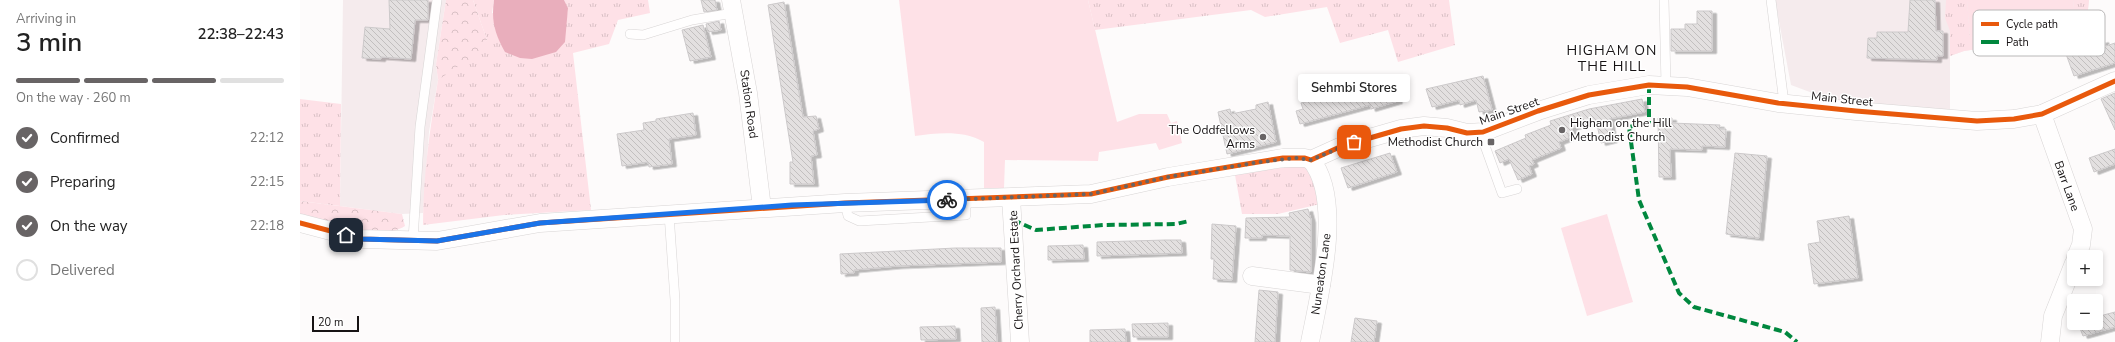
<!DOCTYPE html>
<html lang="en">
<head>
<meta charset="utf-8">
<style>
  :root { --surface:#fff; --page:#f2f2f2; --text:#222; --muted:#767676; --line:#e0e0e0; --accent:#686465 }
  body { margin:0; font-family:"Nunito Sans",sans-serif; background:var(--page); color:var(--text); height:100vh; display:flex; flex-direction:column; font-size:15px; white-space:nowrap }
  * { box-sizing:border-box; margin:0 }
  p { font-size:13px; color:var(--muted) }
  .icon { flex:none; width:22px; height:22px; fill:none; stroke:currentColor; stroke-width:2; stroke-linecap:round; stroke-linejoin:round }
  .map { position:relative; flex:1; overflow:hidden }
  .panel { display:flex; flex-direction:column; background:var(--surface); width:300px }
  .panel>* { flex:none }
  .controls { position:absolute; left:1767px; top:250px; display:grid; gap:8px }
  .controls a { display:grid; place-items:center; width:36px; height:36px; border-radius:4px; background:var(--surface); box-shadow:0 2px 6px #0003; font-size:20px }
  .scale { position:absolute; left:12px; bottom:10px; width:47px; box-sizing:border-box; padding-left:4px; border:2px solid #171314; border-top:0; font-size:11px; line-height:14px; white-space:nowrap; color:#171314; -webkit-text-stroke:3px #fff; paint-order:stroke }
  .pin { position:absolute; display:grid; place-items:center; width:34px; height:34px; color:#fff; margin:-17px; border-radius:8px; box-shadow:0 2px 6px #0006 }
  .courier { position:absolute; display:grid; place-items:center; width:40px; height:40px; margin:-20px; border:3px solid #1a73e8; border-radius:50%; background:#fff; color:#222; box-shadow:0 1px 5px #0007 }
  .bubble { position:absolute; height:28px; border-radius:4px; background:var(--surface); box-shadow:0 2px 6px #0003; font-size:13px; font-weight:600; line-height:28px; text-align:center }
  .summary em { font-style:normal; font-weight:600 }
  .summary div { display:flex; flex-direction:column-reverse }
  .summary { display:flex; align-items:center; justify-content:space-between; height:68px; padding:0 16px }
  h1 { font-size:26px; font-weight:600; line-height:30px }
  .bar { display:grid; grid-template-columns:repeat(4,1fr); gap:6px 4px; align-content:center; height:48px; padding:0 16px }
  .bar i { height:5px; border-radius:3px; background:var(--line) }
  .bar .active { background:var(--accent) }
  .bar p { grid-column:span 4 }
  ol { padding:0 16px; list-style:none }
  li { display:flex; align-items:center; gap:12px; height:44px }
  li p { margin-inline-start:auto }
  li .icon { padding:4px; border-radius:50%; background:var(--accent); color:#fff; stroke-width:4 }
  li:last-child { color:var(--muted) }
  li i { width:22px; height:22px; border:2px solid var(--line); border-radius:50% }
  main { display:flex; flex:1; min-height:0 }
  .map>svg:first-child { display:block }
  .built { fill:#f5ebed }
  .grass { fill:url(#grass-tufts) }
  .forest { fill:url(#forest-crowns) }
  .park { fill:#fee1e7 }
  .water { fill:#e9aebc }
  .building { fill:url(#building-back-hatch); stroke:#ccc9ca; filter:url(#shadow) }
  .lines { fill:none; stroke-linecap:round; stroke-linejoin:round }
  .lane-casing { stroke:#d8d5d5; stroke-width:10 }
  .street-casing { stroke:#d8d5d5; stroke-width:19 }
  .lane { stroke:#fffefe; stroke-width:9 }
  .street { stroke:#fffefe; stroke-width:18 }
  .quiet { stroke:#00873e; stroke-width:4; stroke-dasharray:8 4; stroke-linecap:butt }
  .cycleway-casing { stroke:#fff; stroke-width:8 }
  .cycleway { stroke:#e8590c; stroke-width:5 }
  .done { stroke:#686465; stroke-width:4; stroke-dasharray:0 7.2 }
  .route { stroke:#1a73e8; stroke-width:5 }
  .poi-dot { fill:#686465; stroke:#fff; stroke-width:1.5 }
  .labels { text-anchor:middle; stroke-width:3; stroke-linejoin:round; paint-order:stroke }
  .street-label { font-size:12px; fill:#171314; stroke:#fff }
  .poi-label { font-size:12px; fill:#171314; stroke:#fff; text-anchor:end }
  .quarter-label { font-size:14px; letter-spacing:1px; fill:#171314; stroke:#fff }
  .key { fill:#fff; stroke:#b9b8b8; stroke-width:1 }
  .key-label { font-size:11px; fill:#171314 }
</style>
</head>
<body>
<main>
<section class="panel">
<div class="summary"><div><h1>3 min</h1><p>Arriving in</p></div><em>22:38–22:43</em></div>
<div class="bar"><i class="active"></i><i class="active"></i><i class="active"></i><i></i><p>On the way · 260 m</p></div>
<ol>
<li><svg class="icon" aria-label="check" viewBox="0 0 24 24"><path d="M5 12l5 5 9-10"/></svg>Confirmed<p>22:12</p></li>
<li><svg class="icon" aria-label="check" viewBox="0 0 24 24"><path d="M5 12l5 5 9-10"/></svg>Preparing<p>22:15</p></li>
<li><svg class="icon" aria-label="check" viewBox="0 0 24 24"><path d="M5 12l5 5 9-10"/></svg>On the way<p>22:18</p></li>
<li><i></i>Delivered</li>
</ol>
</section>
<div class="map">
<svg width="1815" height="342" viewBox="0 0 1815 342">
  <defs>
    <pattern id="grass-tufts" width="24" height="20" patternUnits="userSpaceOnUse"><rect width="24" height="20" fill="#fee1e7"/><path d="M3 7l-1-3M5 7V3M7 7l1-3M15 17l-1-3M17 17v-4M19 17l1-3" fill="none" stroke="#d9c0c5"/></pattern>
    <pattern id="forest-crowns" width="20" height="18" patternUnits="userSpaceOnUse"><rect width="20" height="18" fill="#fee1e7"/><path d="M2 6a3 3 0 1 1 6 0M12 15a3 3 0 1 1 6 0" fill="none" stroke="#d9c0c5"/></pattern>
    <pattern id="building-back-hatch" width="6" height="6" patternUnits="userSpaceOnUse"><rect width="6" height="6" fill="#e3e0e0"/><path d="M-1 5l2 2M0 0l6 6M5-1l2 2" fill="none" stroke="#c2bfbf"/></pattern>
    <filter id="shadow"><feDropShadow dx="4.5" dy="2.5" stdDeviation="0" flood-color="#0004"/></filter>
  </defs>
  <rect width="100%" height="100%" fill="#fdfbfb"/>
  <g class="built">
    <path d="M43 0H146L136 64 138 80 129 132 123 213 102 214 40 206Z"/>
    <path d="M1475 0H1789L1786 28 1771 35 1664 51 1650 56V110L1534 101 1491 85Z"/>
  </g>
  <g class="grass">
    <path d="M173 0H194L192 13 266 25 268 8 264 0H348L350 13 318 20 309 44 273 53 291 210 204 215 123 225C123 176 130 128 138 80L187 40Z"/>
    <path d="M788 0H1149L1155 45 1098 62 1088 30 1040 43 1027 7 965 17 951 10 795 30Z"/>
    <path d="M1646 0H1667L1670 38 1776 25 1773 0H1789L1786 28 1771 35 1664 51 1650 56V31L1645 18Z"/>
    <path d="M0 99 41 104 40 206 0 201Z"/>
    <path d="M1003 166 1009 167 1020 204 978 214H942L935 175 966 169Z"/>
  </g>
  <g class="forest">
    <path d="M146 0H173L187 40 177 54 138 80 136 64Z"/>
    <path d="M0 201 102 214 105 226C78 243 29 223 0 216Z"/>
  </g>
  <g class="park">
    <path d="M599 0H788L817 122 839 114H867L871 123 877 121 882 143 859 150 856 143 799 152 798 161 705 160 704 188H684V142C663 130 638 133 615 136Z"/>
    <path d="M1667 0H1773L1776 26 1670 38Z"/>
    <path d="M1307 214 1333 302 1287 316 1261 228Z"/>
  </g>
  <path class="water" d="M194 0H264L268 8 265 42 256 52 232 59 220 58 205 52C195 34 191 21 194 0Z"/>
  <g class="building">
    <path d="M89 0H128V20H115L111 59 81 57V59L62 58 65 27 90 29Z"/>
    <path d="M401 0H415L417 10 404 12Z"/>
    <path d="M1610 0H1635L1636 31H1643V56H1637V60L1567 58 1568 38H1577V32H1608Z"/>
    <path d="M484 2 503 117 516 116 519 129 513 131 517 155 511 156 514 184H490V162H493L468 5Z"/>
    <path d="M1397 11H1412V51H1371V29H1385V24H1397Z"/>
    <path d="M419 21 421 30 408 32 406 24Z"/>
    <path d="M403 25 411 57 390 61 382 30Z"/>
    <path d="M1804 40 1806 46 1815 43V63L1774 76 1766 54Z"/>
    <path d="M1183 76 1192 110 1179 112 1176 100 1160 105 1159 100 1132 107 1126 89Z"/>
    <path d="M1093 85 1098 101 1071 109 1070 105 1000 124 996 111 1003 109 1001 103 1052 90 1054 96Z"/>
    <path d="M1815 93V130L1801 99Z"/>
    <path d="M1342 99 1345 112 1309 119 1313 140 1301 143 1296 120 1271 128 1273 133 1268 134 1269 138 1259 142 1261 148 1232 160 1234 164 1229 166 1232 174 1218 180 1209 159 1200 163 1195 151 1226 138 1225 135 1251 125 1250 121 1289 109Z"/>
    <path d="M968 102 976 142 927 154 918 112 930 109 931 114 956 109V105Z"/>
    <path d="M393 113 396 135 369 139 372 164 349 167 348 162 322 166 317 134 344 130 343 123 356 121V119Z"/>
    <path d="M1358 118H1372V123L1420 125 1419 129H1426L1425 147 1402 146V150L1370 149 1371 177H1359Z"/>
    <path d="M1815 149V164L1794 172 1789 158Z"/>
    <path d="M1090 153 1097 172 1048 188 1041 168Z"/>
    <path d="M1435 153 1467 156 1459 238 1426 234Z"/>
    <path d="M1008 209 1011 220V272L990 270V236L962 235V238H945L946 218 990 217 989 213Z"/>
    <path d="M1549 216 1558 278 1514 284 1508 244 1520 242 1517 221Z"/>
    <path d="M912 224 936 226 932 280 913 279 914 259H911Z"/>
    <path d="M865 240H881L882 253 797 256V242Z"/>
    <path d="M783 245 784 259 748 260V246Z"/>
    <path d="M655 248H701V262L597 266 554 270V273L541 274 540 254Z"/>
    <path d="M959 290 978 292 975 342H955Z"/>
    <path d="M695 307 697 342H682L681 308Z"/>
    <path d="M1815 312V327L1783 336 1778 323H1796V317Z"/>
    <path d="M1055 318 1077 321 1074 342H1051Z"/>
    <path d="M868 323V337H833L832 324Z"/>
    <path d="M655 326 656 339 621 340 620 327Z"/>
    <path d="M825 329 826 342H790V330Z"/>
  </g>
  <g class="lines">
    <defs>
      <g id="lane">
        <path d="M1364 0 1366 85"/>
        <path d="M1471 0 1484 103"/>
        <path d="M330 34 343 35 392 20 433 13"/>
        <path d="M1180 132 1202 193 1217 189"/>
        <path d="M545 203 548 216 559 221 666 215V199"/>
        <path d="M369 214 375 300V342"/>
        <path d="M113 240 120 127 137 0"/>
      </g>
      <g id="street">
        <path d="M431 0 448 93 462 208"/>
        <path d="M1742 114 1783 229 1781 245 1776 257"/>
        <path d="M711 198 720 342"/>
        <path d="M0 223 61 239 137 241 240 223 545 203 791 194 868 177 983 158H1005L1011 160 1042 146 1101 129 1124 126 1147 128 1167 133 1183 132 1238 111 1289 95 1349 85 1387 87 1478 103 1556 111 1677 121 1714 119 1742 114 1815 81"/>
        <path d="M952 276 1021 285"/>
        <path d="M1010 342C1019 296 1044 200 1011 160"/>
        <path d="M1750 342 1753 316 1774 263"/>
      </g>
    </defs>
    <use href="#lane" class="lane-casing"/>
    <use href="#street" class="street-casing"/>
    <use href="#lane" class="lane"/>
    <use href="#street" class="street"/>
    <g class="quiet">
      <path d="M1349 85V122L1329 127 1339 200 1379 293 1394 307 1485 332 1497 342"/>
      <path d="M713 220 736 230 804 225 876 224 889 221"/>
    </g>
    <defs>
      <path id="cycleway" d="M0 223 61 239 137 241 240 223 545 203 791 194 868 177 983 158H1005L1011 160 1042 146 1101 129 1124 126 1147 128 1167 133 1183 132 1238 111 1289 95 1349 85 1387 87 1478 103 1556 111 1677 121 1714 119 1742 114 1815 81"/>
    </defs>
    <use href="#cycleway" class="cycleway-casing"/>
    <use href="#cycleway" class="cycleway"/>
  </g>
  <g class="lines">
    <path class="done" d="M647 200 791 194 868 177 960 162 996 158 1011 160 1054 142"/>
    <path class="route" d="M46 235 61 239 137 241 240 223 492 205 647 200"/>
  </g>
  <g class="poi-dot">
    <circle cx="1262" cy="130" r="4"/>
    <circle cx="963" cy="137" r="4"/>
    <rect x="1187" y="138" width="8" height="8" rx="2"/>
  </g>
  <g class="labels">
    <g class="street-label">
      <text transform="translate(1542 99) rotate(6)" y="4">Main Street</text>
      <text transform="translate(449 104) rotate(82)" y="4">Station Road</text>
      <text transform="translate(1209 111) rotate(-19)" y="4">Main Street</text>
      <text transform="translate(1767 186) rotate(70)" y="4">Barr Lane</text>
      <text transform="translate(716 270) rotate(-93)" y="4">Cherry Orchard Estate</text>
      <text transform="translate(1021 274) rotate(-82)" y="4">Nuneaton Lane</text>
    </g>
    <g class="poi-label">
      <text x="1270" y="127" text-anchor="start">Higham on the Hill<tspan x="1270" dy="14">Methodist Church</tspan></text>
      <text x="955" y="134">The Oddfellows<tspan x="955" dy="14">Arms</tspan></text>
      <text x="1183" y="146">Methodist Church</text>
    </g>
    <g class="quarter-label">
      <text x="1312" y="55">HIGHAM ON<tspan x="1312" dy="16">THE HILL</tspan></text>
    </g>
  </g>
  <rect x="1673" y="10" width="132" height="46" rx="6" class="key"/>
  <rect x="1681" y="22" width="18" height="4" fill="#e8590c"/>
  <rect x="1681" y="40" width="18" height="4" fill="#00873e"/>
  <g class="key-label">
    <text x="1706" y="28">Cycle path</text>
    <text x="1706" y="46">Path</text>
  </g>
</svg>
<div class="controls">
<a>+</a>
<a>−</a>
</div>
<div class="scale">20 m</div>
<div class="pin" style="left:1054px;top:142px;background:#ea580c"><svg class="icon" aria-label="bag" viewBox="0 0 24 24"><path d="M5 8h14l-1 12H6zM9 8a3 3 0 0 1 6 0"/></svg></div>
<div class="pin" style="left:46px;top:235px;background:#1f2937"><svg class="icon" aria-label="home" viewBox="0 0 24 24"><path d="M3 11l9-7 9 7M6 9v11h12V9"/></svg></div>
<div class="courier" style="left:647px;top:200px"><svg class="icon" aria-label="bike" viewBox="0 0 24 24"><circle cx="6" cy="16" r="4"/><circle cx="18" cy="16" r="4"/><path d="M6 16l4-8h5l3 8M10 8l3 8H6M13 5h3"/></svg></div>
<div class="bubble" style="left:998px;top:74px;width:112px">Sehmbi Stores</div>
</div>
</main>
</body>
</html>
